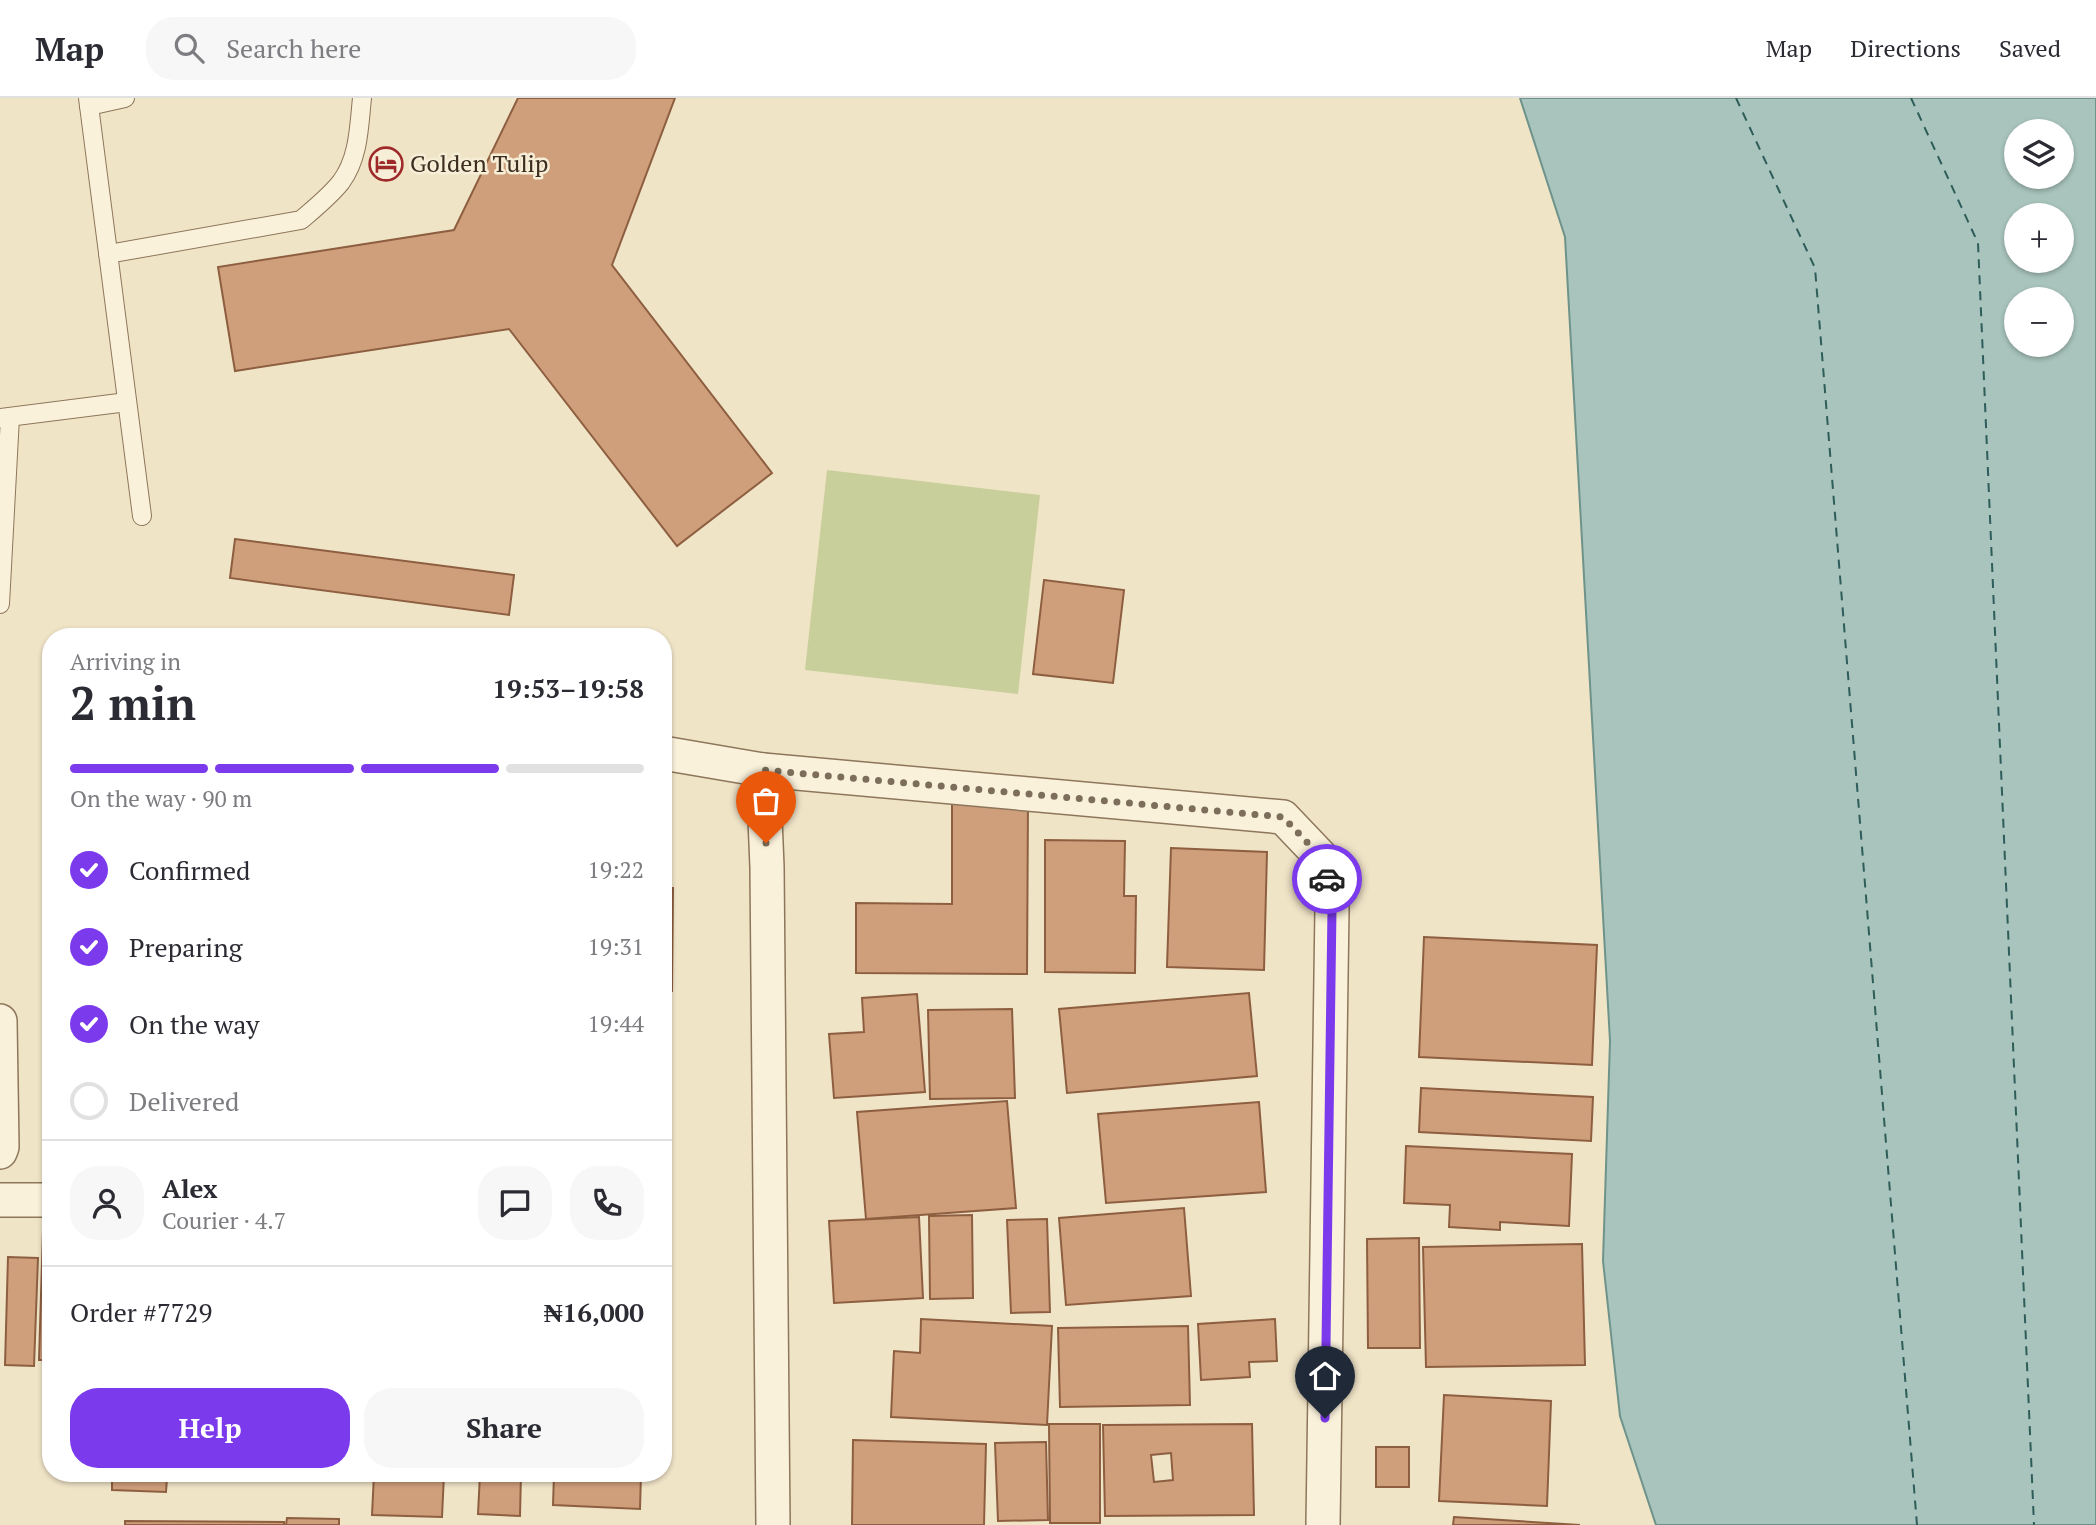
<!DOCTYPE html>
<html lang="en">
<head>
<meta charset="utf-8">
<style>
  :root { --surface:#fff; --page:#f7f7f7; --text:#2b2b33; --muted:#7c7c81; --line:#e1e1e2; --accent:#7c3aed }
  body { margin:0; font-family:"PT Serif",serif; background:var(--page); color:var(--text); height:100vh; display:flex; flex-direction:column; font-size:26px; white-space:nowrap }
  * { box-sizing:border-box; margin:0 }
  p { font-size:23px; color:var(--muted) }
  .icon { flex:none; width:38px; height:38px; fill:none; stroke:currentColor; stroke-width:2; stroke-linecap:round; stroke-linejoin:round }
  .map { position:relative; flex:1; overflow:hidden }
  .sheet { position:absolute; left:42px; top:530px; width:630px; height:854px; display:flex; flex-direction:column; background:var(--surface); border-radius:28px; box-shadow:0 2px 5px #0004 }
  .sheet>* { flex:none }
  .buttons { position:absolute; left:2004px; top:21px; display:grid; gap:14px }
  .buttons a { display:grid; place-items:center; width:70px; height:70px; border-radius:50%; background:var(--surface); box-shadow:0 2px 5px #0004; font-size:35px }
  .pin { position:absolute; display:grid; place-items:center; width:60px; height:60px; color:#fff; margin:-72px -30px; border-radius:50% 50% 50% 0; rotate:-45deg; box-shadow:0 0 7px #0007 }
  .pin .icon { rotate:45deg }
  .courier { position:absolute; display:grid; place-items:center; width:70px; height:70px; margin:-35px; border:5px solid #7c3aed; border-radius:50%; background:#fff; color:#222; box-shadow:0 2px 9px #0007 }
  .summary em { font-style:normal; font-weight:600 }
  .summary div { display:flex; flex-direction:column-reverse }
  .summary { display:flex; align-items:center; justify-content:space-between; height:119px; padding:0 28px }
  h1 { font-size:46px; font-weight:600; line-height:52px }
  .bar { display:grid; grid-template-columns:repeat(4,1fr); gap:10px 7px; align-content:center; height:84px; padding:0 28px }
  .bar i { height:9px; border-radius:5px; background:var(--line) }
  .bar .selected { background:var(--accent) }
  .bar p { grid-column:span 4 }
  .line { display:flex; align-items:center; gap:18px; padding:0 28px; border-top:2px solid var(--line) }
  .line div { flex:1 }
  .round { display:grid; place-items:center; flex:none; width:74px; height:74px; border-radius:28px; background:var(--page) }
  ol { padding:0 28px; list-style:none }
  li { display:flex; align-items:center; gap:21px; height:77px }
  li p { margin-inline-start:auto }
  li .icon { padding:7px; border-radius:50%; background:var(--accent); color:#fff; stroke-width:4 }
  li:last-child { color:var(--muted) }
  li i { width:38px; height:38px; border:4px solid var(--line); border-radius:50% }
  .cta { display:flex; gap:14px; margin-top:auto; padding:14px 28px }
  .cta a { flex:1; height:80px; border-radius:28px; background:var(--accent); color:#fff; font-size:28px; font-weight:600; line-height:80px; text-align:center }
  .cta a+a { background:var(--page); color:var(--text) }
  header { display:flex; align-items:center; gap:42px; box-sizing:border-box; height:98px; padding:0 35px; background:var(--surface); border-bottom:2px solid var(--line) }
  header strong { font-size:33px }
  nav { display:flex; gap:38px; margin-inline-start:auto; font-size:24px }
  .search { width:490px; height:63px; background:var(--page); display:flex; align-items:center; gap:18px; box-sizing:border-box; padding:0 24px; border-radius:28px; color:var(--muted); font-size:26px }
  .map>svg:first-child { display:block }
  .green { fill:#c8cf9a }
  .water { fill:#a8c4bc; stroke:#6e938a; stroke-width:2; fill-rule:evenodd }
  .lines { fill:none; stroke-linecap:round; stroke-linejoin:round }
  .ferry { stroke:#2e5d5a; stroke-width:2; stroke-dasharray:9 7; stroke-linecap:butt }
  .building { fill:#cf9f7b; stroke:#8d5f40; stroke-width:2; fill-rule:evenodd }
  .lane-casing { stroke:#8d765b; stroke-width:20 }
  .street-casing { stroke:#8d765b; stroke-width:36 }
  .lane { stroke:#faf1db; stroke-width:18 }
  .street { stroke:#faf1db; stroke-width:33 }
  .done { stroke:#7c6e5a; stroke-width:7; stroke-dasharray:0 12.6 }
  .route { stroke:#7c3aed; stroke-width:9 }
  .labels { text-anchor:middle; stroke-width:5; stroke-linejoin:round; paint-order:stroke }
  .poi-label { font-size:24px; fill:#3d2e1f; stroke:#f7eed7; text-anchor:start }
</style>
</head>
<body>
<header>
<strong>Map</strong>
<div class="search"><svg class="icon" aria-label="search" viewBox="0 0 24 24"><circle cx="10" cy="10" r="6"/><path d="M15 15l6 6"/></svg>Search here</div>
<nav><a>Map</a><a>Directions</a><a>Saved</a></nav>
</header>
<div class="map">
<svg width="2096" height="1427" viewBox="0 0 2096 1427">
  <rect width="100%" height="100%" fill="#f0e4c7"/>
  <path class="green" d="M827 372 1040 397 1018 596 805 572Z"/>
  <path class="water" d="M1520 0H2096V1427H1656L1620 1318 1603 1163 1610 943 1565 139ZM2016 33H2062V79H2016ZM2016 117H2062V163H2016ZM2016 201H2062V247H2016Z"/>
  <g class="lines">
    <g class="ferry">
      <path d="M1736 0 1815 170 1917 1427"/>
      <path d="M1911 0 1978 145 2034 1427"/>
    </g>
  </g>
  <g class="building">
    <path d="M518 0H675L612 167 772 375 677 448 509 231 235 273 218 169 454 132Z"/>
    <path d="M235 441 514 477 509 517 230 480Z"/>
    <path d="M1044 482 1124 492 1113 585 1033 576Z"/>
    <path d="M952 701 1028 702 1027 876 856 875V805L952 806Z"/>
    <path d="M1045 742 1125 743 1124 798H1136L1135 875 1045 874Z"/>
    <path d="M1171 750 1267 754 1264 872 1167 869Z"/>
    <path d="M663 790H673L672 893H663Z"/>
    <path d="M1424 839 1597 847 1592 967 1419 959Z"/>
    <path d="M1249 895 1257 978 1067 995 1059 911Z"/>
    <path d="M917 896 925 994 834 1000 829 936 864 934 862 900Z"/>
    <path d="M1012 911 1015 1000 930 1001 928 912Z"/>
    <path d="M1421 990 1593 999 1591 1043 1419 1034Z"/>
    <path d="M1007 1003 1016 1110 866 1121 857 1014Z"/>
    <path d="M1259 1004 1266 1094 1106 1105 1098 1016Z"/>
    <path d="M1406 1048 1572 1056 1569 1128 1500 1124V1132L1449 1129 1450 1107 1404 1105Z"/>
    <path d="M1184 1110 1191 1198 1066 1207 1059 1120Z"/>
    <path d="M972 1117 973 1200 930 1201 929 1118Z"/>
    <path d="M919 1119 923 1200 834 1205 829 1123Z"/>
    <path d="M1047 1121 1050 1214 1011 1215 1007 1122Z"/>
    <path d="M43 1133H51V1262H39Z"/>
    <path d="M1419 1140 1420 1250H1368L1367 1141Z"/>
    <path d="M1582 1146 1585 1267 1426 1269 1423 1149Z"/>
    <path d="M8 1159 38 1160 34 1268 5 1267Z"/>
    <path d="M921 1221 1052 1228 1047 1327 891 1319 894 1253 920 1255Z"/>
    <path d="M1275 1221 1277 1263 1249 1264 1250 1279 1201 1282 1198 1226Z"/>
    <path d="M1188 1228 1190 1307 1060 1309 1058 1230Z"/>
    <path d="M1444 1297 1551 1303 1547 1408 1439 1403Z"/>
    <path d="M1049 1326H1100V1425H1050Z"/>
    <path d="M1252 1326 1254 1417 1105 1418 1103 1327ZM1171 1355 1173 1382 1154 1384 1151 1357Z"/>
    <path d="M853 1342 986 1346 984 1427H852Z"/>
    <path d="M1046 1344 1048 1422 998 1423 995 1345Z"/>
    <rect x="1376" y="1349" width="33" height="40"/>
    <path d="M65 1376H234V1383L167 1380 166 1394 112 1392V1378Z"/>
    <path d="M374 1376H444L442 1419 372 1417Z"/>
    <path d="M480 1376H521L520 1418 478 1416Z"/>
    <path d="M554 1376H641L640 1411 553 1407Z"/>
    <path d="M1454 1419 1580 1427H1453Z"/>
    <path d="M287 1420 339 1421V1427H286Z"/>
    <path d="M125 1423 284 1424V1427H125Z"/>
  </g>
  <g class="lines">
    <defs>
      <g id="lane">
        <path d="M88 0 142 418"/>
        <path d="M89 8 125 0"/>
        <path d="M108 156 301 122C315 110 330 98 341 84 359 60 359 28 362 0"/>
        <path d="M0 320 127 304"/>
        <path d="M0 506 10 319"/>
      </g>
      <g id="street">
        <path d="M663 655 763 672 1283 719 1324 762 1332 810 1323 1427"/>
        <path d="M763 672 767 769 773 1427"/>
        <path d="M0 923 2 1049 0 1054"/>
        <path d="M0 1102H51"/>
      </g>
    </defs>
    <use href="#lane" class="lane-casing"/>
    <use href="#street" class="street-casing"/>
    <use href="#lane" class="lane"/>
    <use href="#street" class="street"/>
  </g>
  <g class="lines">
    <path class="done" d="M766 745 763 672 1283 719 1324 762 1327 781"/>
    <path class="route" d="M1325 1320 1332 810 1327 781"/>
  </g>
  <defs>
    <symbol id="hotel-ring" viewBox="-11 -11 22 22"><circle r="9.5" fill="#f7eed7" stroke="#9e2929" stroke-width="1.5"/><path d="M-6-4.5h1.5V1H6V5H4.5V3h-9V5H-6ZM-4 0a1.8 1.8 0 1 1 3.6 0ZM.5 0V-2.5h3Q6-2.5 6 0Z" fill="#9e2929"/></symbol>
  </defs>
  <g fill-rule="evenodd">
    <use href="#hotel-ring" x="367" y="47" width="38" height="38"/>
  </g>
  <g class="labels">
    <g class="poi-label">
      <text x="410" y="74">Golden Tulip</text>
    </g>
  </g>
</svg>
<div class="buttons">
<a><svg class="icon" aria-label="layers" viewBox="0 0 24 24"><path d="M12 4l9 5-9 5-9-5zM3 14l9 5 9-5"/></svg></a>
<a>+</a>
<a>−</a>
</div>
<div class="pin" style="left:766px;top:745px;background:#ea580c"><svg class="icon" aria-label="bag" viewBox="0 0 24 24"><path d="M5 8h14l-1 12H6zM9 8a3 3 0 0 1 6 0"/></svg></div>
<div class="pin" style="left:1325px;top:1320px;background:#1f2937"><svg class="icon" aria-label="home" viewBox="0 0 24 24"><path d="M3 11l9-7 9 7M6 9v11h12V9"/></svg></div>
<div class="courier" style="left:1327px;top:781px"><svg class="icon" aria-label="car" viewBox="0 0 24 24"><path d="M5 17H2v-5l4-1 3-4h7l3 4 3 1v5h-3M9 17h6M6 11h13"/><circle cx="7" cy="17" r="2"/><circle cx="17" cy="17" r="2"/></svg></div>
<section class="sheet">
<div class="summary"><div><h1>2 min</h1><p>Arriving in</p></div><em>19:53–19:58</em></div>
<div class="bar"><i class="selected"></i><i class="selected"></i><i class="selected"></i><i></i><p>On the way · 90 m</p></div>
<ol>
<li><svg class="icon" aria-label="check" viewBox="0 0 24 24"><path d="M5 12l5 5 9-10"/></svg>Confirmed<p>19:22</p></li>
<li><svg class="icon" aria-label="check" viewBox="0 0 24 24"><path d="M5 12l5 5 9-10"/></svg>Preparing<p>19:31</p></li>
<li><svg class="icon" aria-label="check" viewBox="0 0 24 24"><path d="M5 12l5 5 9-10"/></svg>On the way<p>19:44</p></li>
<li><i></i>Delivered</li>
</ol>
<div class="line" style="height:126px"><a class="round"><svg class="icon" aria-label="person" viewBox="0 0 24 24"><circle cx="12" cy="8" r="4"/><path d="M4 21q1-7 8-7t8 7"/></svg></a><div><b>Alex</b><p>Courier · 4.7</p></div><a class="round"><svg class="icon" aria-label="chat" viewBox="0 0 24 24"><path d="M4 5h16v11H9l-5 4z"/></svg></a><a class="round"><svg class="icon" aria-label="phone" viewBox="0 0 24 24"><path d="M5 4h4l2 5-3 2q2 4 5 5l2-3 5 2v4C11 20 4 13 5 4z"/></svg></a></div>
<div class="line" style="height:91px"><div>Order #7729</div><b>₦16,000</b></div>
<div class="cta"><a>Help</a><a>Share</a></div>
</section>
</div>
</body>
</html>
